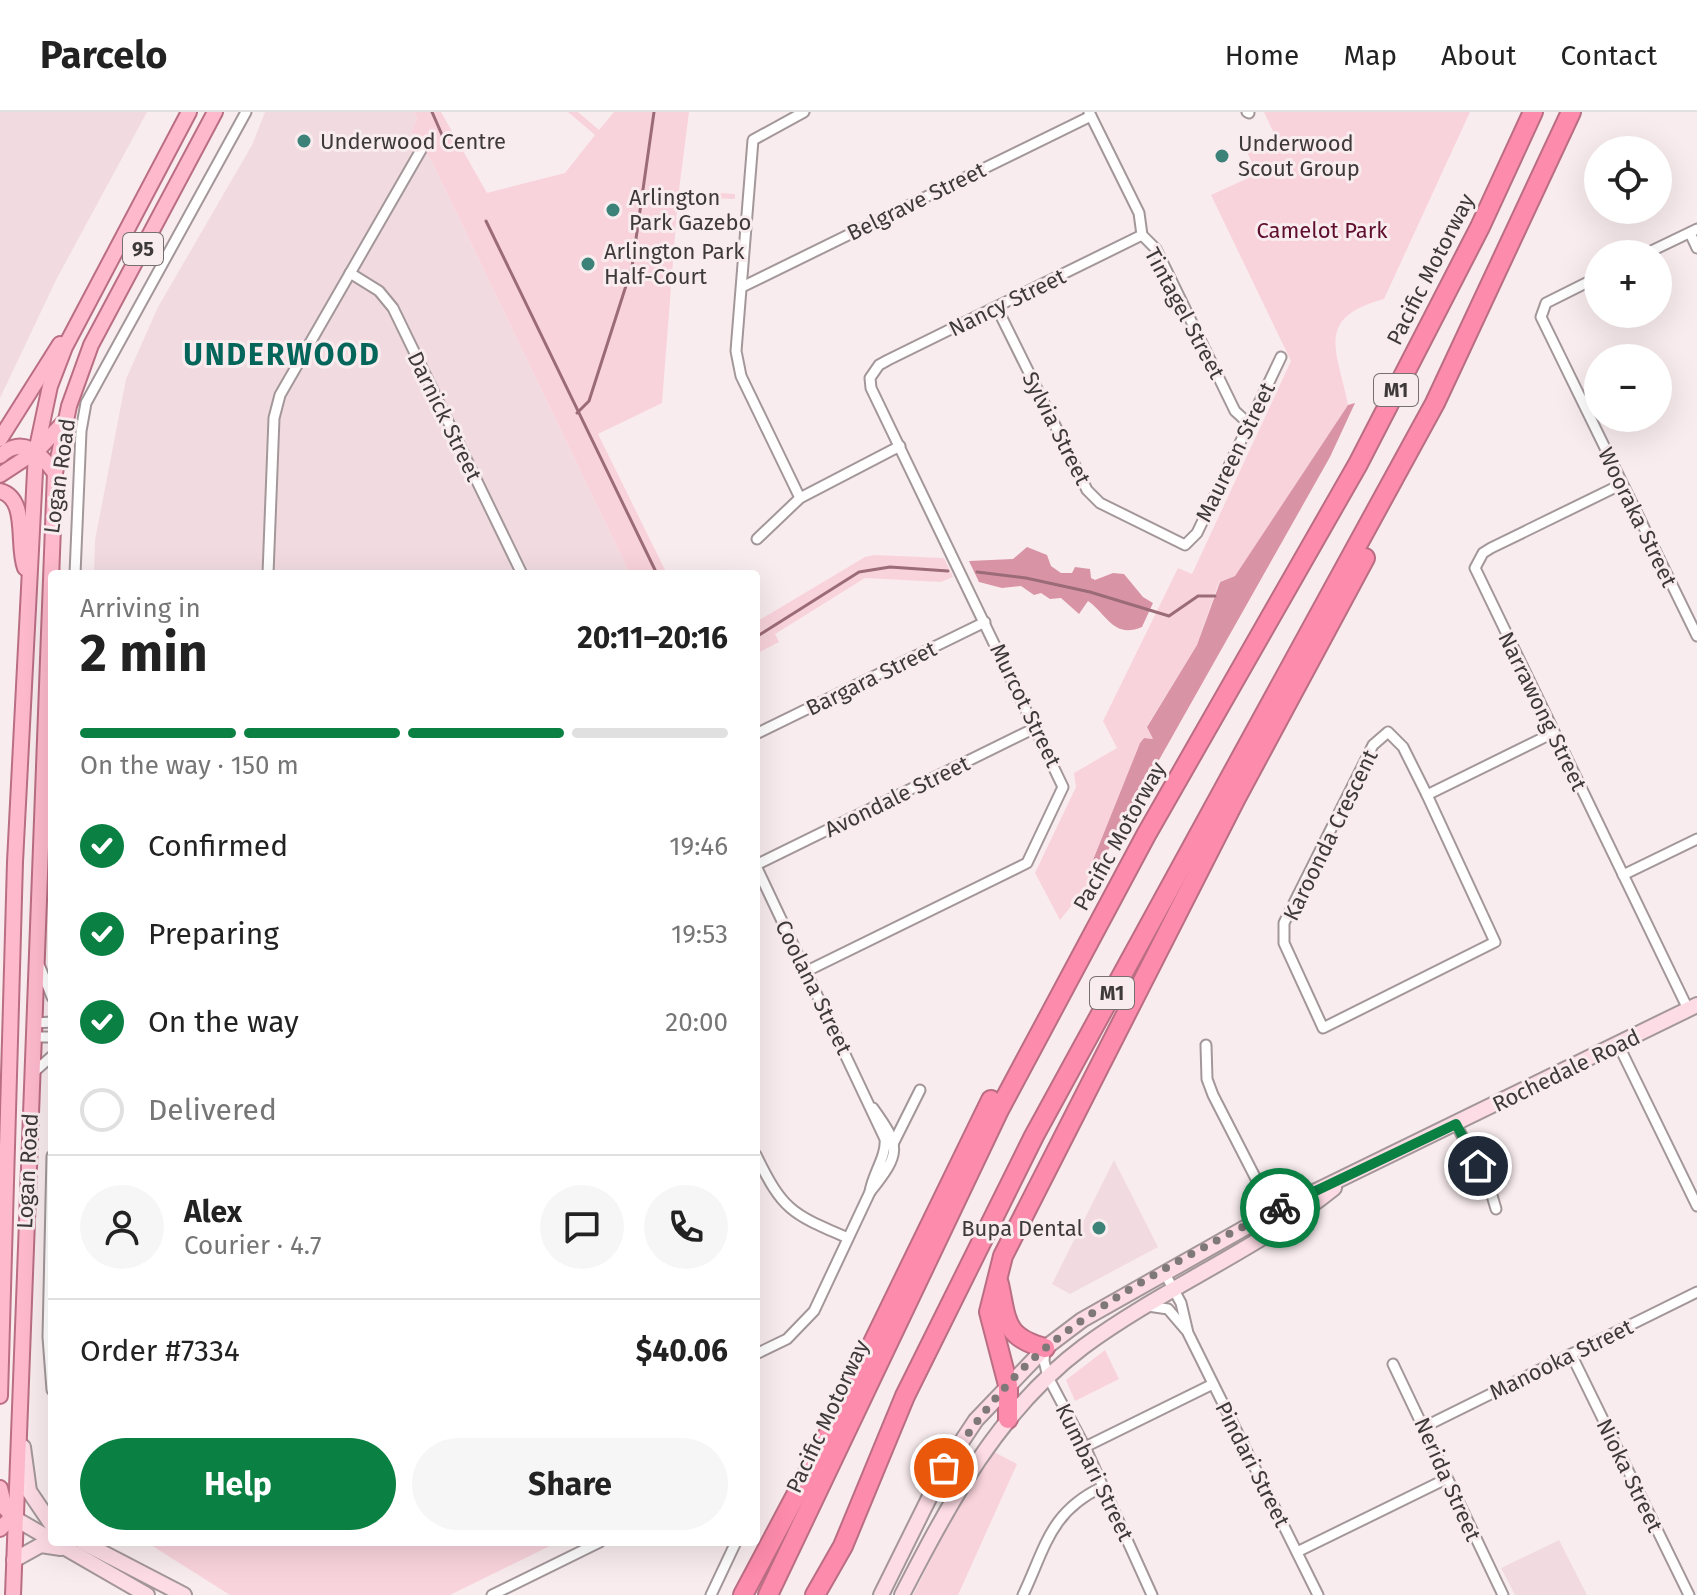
<!DOCTYPE html>
<html lang="en">
<head>
<meta charset="utf-8">
<style>
  :root { --surface:#fff; --page:#f6f6f6; --text:#222; --muted:#767676; --line:#e0e0e0; --accent:#0b8043 }
  body { margin:0; font-family:"Fira Sans",sans-serif; background:var(--page); color:var(--text); height:100vh; display:flex; flex-direction:column; font-size:30px; white-space:nowrap }
  * { box-sizing:border-box; margin:0 }
  p { font-size:26px; color:var(--muted) }
  .icon { flex:none; width:44px; height:44px; fill:none; stroke:currentColor; stroke-width:2; stroke-linecap:round; stroke-linejoin:round }
  .map { position:relative; flex:1; overflow:hidden }
  .drawer { position:absolute; left:48px; top:458px; width:712px; height:976px; display:flex; flex-direction:column; background:var(--surface); border-radius:8px; box-shadow:0 8px 32px #0002 }
  .drawer>* { flex:none }
  .controls { position:absolute; left:1584px; top:24px; display:grid; gap:16px }
  .controls a { display:grid; place-items:center; width:88px; height:88px; border-radius:50%; background:var(--surface); box-shadow:0 8px 32px #0002; font-size:40px }
  .pin { position:absolute; display:grid; place-items:center; width:68px; height:68px; color:#fff; margin:-34px; border:4px solid #fff; border-radius:50%; box-shadow:0 2px 8px #0007 }
  .courier { position:absolute; display:grid; place-items:center; width:80px; height:80px; margin:-40px; border:6px solid #0b8043; border-radius:50%; background:#fff; color:#222; box-shadow:0 2px 10px #0007 }
  .headline em { font-style:normal; font-weight:700 }
  .headline div { display:flex; flex-direction:column-reverse }
  .headline { display:flex; align-items:center; justify-content:space-between; height:136px; padding:0 32px }
  h1 { font-size:52px; font-weight:700; line-height:60px }
  .bar { display:grid; grid-template-columns:repeat(4,1fr); gap:12px 8px; align-content:center; height:96px; padding:0 32px }
  .bar i { height:10px; border-radius:6px; background:var(--line) }
  .bar .on { background:var(--accent) }
  .bar p { grid-column:span 4 }
  .line { display:flex; align-items:center; gap:20px; padding:0 32px; border-top:2px solid var(--line) }
  .line div { flex:1 }
  .round { display:grid; place-items:center; flex:none; width:84px; height:84px; border-radius:42px; background:var(--page) }
  ol { padding:0 32px; list-style:none }
  li { display:flex; align-items:center; gap:24px; height:88px }
  li p { margin-inline-start:auto }
  li .icon { padding:8px; border-radius:50%; background:var(--accent); color:#fff; stroke-width:4 }
  li:last-child { color:var(--muted) }
  li i { width:44px; height:44px; border:4px solid var(--line); border-radius:50% }
  .primary-button { display:flex; gap:16px; margin-top:auto; padding:16px 32px }
  .primary-button a { flex:1; height:92px; border-radius:48px; background:var(--accent); color:#fff; font-size:32px; font-weight:700; line-height:92px; text-align:center }
  .primary-button a+a { background:var(--page); color:var(--text) }
  header { display:flex; align-items:center; gap:48px; box-sizing:border-box; height:112px; padding:0 40px; background:var(--surface); border-bottom:2px solid var(--line) }
  header strong { font-size:38px }
  nav { display:flex; gap:44px; margin-inline-start:auto; font-size:28px }
  .map>svg:first-child { display:block }
  .built { fill:#f1dbe0 }
  .green { fill:#f9d3dc }
  .forest { fill:#d894a5 }
  .lines { fill:none; stroke-linecap:round; stroke-linejoin:round }
  .stream { stroke:#9b6b78; stroke-width:3 }
  .minor-casing { stroke:#a3979a; stroke-width:13 }
  .secondary-casing { stroke:#a3979a; stroke-width:18 }
  .primary-casing { stroke:#ba6e83; stroke-width:18 }
  .motorway-casing { stroke:#ba6e83; stroke-width:22 }
  .minor { stroke:#fff; stroke-width:9 }
  .secondary { stroke:#fedce6; stroke-width:14 }
  .primary { stroke:#feb9cd; stroke-width:14 }
  .motorway { stroke:#fd8bab; stroke-width:18 }
  .done { stroke:#7f7879; stroke-width:8; stroke-dasharray:0 14.4 }
  .route { stroke:#0b8043; stroke-width:10 }
  .poi-dot { fill:#3d8278; stroke:#f9ecef; stroke-width:3 }
  .labels { text-anchor:middle; stroke-width:6; stroke-linejoin:round; paint-order:stroke }
  .shield { fill:#f9ecef; stroke:#766f70; stroke-width:2 }
  .shield-label { font-size:20px; font-weight:bold; fill:#3e393a }
  .poi-label { font-size:22px; fill:#3e393a; stroke:#f9ecef; text-anchor:start }
  .street-label { font-size:22px; fill:#3e393a; stroke:#f9ecef }
  .park-label { font-size:22px; fill:#5f0e2e; stroke:#f9ecef }
  .district-label { font-size:30px; font-weight:bold; letter-spacing:2px; fill:#04655b; stroke:#f9ecef }
</style>
</head>
<body>
<header>
<strong>Parcelo</strong>
<nav><a>Home</a><a>Map</a><a>About</a><a>Contact</a></nav>
</header>
<div class="map">
<svg width="1697" height="1483" viewBox="0 0 1697 1483">
  <rect width="100%" height="100%" fill="#f9ecef"/>
  <g class="built">
    <path d="M0 0H147L56 168 0 286Z"/>
    <path d="M265 0H414L417 6 411 21 431 48 630 462H94L95 428 126 267 158 195 252 33Z"/>
    <path d="M1114 1048 1158 1135 1070 1182 1052 1172Z"/>
    <path d="M1559 1428 1587 1483H1515L1501 1456Z"/>
  </g>
  <g class="green">
    <path d="M414 0H441L487 81 565 61 595 23 568 0H578L599 18 614 0H689L679 78 735 82V87L678 85 662 291 598 322 667 462H630L431 48 411 20 417 6Z"/>
    <path d="M1264 0H1470L1384 187C1313 206 1338 240 1348 293L1235 464 1219 470 1197 533 1147 614 1153 627 1144 626 1140 631 1091 753 1089 772 1060 808 1035 761 1076 675 1074 661 1117 636 1103 609 1178 456 1192 462 1291 249 1211 83 1257 62 1247 40 1276 26Z"/>
    <path d="M874 443 944 446 953 465 941 470 865 466 775 522 779 530 756 542V510L865 445Z"/>
    <path d="M1105 1238 1119 1267 1075 1289 1066 1268Z"/>
    <path d="M994 1340 1017 1352 958 1483H913L955 1399Z"/>
    <path d="M146 1430H558L450 1483H230Z"/>
  </g>
  <g class="forest">
    <path d="M1355 291 1330 345 1089 772 1091 753 1140 631 1144 626 1153 627 1147 615 1197 533 1220 470 1235 464 1348 293Z"/>
    <path d="M1027 435 1047 443 1051 454 1061 461H1072L1075 455 1090 457 1091 466 1095 468 1113 461 1124 462 1143 485 1153 491 1142 515C1113 527 1107 502 1088 489L1079 502 1061 486 1050 487 1041 481 1034 483 1021 474 1002 476 979 470 969 449 1013 447Z"/>
  </g>
  <g class="lines">
    <g class="stream">
      <path d="M432 0 446 32"/>
      <path d="M486 109 657 462"/>
      <path d="M577 301 589 289 632 155 654 0"/>
      <path d="M977 460 1026 466 1090 480 1169 504 1198 484H1215"/>
      <path d="M756 525 859 460 890 455 948 459"/>
    </g>
    <defs>
      <g id="minor">
        <path d="M1089 0 1139 101 1142 123 1156 137 1235 299 1248 311"/>
        <path d="M1247 0 1249 1"/>
        <path d="M1690 121 1697 136"/>
        <path d="M1645 142 1697 117"/>
        <path d="M350 161 379 179 393 196 522 462"/>
        <path d="M1598 165 1546 191 1541 205 1697 524"/>
        <path d="M742 175 1091 4"/>
        <path d="M997 196 1087 378 1100 391 1185 433 1197 421 1281 245"/>
        <path d="M1622 372 1491 436 1483 441 1475 456 1688 897"/>
        <path d="M800 386 741 264 736 239 753 28 804 0"/>
        <path d="M757 427 800 386 900 334"/>
        <path d="M75 462 81 319 86 291 246 0"/>
        <path d="M268 462 274 306 280 283 421 38"/>
        <path d="M1388 620 1403 635 1427 683 1495 830 1323 916 1284 831V811L1373 633Z"/>
        <path d="M756 622 985 510"/>
        <path d="M1427 683 1553 621"/>
        <path d="M756 753 1037 615"/>
        <path d="M756 754 885 1027C887 1044 872 1063 870 1080 901 1041 901 1035 873 996"/>
        <path d="M1623 763 1697 727"/>
        <path d="M40 855 52 885"/>
        <path d="M807 859 1027 751 1063 675 871 276 870 266 879 253 888 248 1142 123"/>
        <path d="M35 911 52 910"/>
        <path d="M34 925H52"/>
        <path d="M1618 932 1697 1094"/>
        <path d="M1206 933 1207 967 1213 983 1274 1102"/>
        <path d="M34 960 52 944"/>
        <path d="M1456 1012 1491 1080 1496 1097"/>
        <path d="M893 1032 920 978"/>
        <path d="M756 1043C783 1099 792 1102 848 1126"/>
        <path d="M52 1044 48 1225 52 1278"/>
        <path d="M1164 1160 1181 1191 1188 1221 1318 1483"/>
        <path d="M1148 1194 1168 1197 1186 1218"/>
        <path d="M1045 1236 1044 1249 1048 1265 1085 1335 1152 1483"/>
        <path d="M756 1242 787 1227 814 1199 870 1080"/>
        <path d="M1571 1242 1689 1483"/>
        <path d="M1393 1252 1503 1483"/>
        <path d="M1426 1314 1697 1180"/>
        <path d="M1085 1335 1213 1272"/>
        <path d="M1297 1440 1446 1367"/>
        <path d="M492 1483 600 1430"/>
        <path d="M711 1483 736 1430"/>
        <path d="M1023 1483C1046 1434 1050 1400 1102 1375"/>
      </g>
      <g id="secondary">
        <path d="M23 1335 29 1379 52 1413"/>
        <path d="M14 1406 52 1428"/>
        <path d="M55 1430 147 1483"/>
        <path d="M82 1430 184 1483"/>
        <path d="M14 1448 41 1433 61 1436"/>
        <path d="M881 1483 944 1356 976 1308 1045 1236 1082 1208 1273 1100 1697 893"/>
        <path d="M902 1483C949 1391 999 1298 1083 1235 1163 1176 1257 1138 1334 1076"/>
      </g>
      <g id="primary">
        <path d="M0 327 60 232"/>
        <path d="M0 344C23 323 40 341 55 361"/>
        <path d="M0 363 38 338 64 310"/>
        <path d="M0 379C29 387 16 433 25 456"/>
        <path d="M0 1284 15 750 36 340 50 274 65 235 189 0"/>
        <path d="M0 1376 5 1396 14 1406"/>
        <path d="M0 1417 13 1404"/>
        <path d="M13 1483 55 361 69 294 91 233 215 0"/>
      </g>
      <g id="motorway">
        <path d="M999 1172C1007 1209 1004 1225 1045 1236"/>
        <path d="M1008 1307V1273L989 1200 1003 1144 1236 686 1365 446"/>
        <path d="M743 1483 830 1319 991 988"/>
        <path d="M768 1483 999 998 1146 723 1358 352 1480 115 1533 0"/>
        <path d="M815 1483 843 1434 905 1284 1034 1024 1435 291 1571 0"/>
      </g>
    </defs>
    <use href="#minor" class="minor-casing"/>
    <use href="#secondary" class="secondary-casing"/>
    <use href="#primary" class="primary-casing"/>
    <use href="#motorway" class="motorway-casing"/>
    <use href="#minor" class="minor"/>
    <use href="#secondary" class="secondary"/>
    <use href="#primary" class="primary"/>
    <use href="#motorway" class="motorway"/>
  </g>
  <g class="lines">
    <path class="done" d="M944 1356C974 1312 1006 1268 1048 1234 1113 1181 1205 1134 1280 1096"/>
    <path class="route" d="M1280 1096 1456 1012 1478 1054"/>
  </g>
  <g class="poi-dot">
    <circle cx="304" cy="29" r="8"/>
    <circle cx="1222" cy="44" r="8"/>
    <circle cx="613" cy="98" r="8"/>
    <circle cx="588" cy="152" r="8"/>
    <circle cx="1099" cy="1116" r="8"/>
  </g>
  <g class="labels">
    <g class="shield">
      <rect x="123" y="121" width="40" height="32" rx="6"/>
      <rect x="1374" y="262" width="44" height="32" rx="6"/>
      <rect x="1090" y="865" width="44" height="32" rx="6"/>
    </g>
    <g class="shield-label">
      <text x="143" y="144">95</text>
      <text x="1396" y="285">M1</text>
      <text x="1112" y="888">M1</text>
    </g>
    <g class="poi-label">
      <text x="320" y="37">Underwood Centre</text>
      <text x="1238" y="39">Underwood<tspan x="1238" dy="25">Scout Group</tspan></text>
      <text x="629" y="93">Arlington<tspan x="629" dy="25">Park Gazebo</tspan></text>
      <text x="604" y="147">Arlington Park<tspan x="604" dy="25">Half-Court</tspan></text>
      <text x="1083" y="1124" text-anchor="end">Bupa Dental</text>
    </g>
    <g class="street-label">
      <text transform="translate(916 89) rotate(-26)" y="8">Belgrave Street</text>
      <text transform="translate(1430 157) rotate(-63)" y="8">Pacific Motorway</text>
      <text transform="translate(1007 190) rotate(-26)" y="8">Nancy Street</text>
      <text transform="translate(1185 201) rotate(62)" y="8">Tintagel Street</text>
      <text transform="translate(445 304) rotate(64)" y="8">Darnick Street</text>
      <text transform="translate(1057 316) rotate(63)" y="8">Sylvia Street</text>
      <text transform="translate(1235 340) rotate(-64)" y="8">Maureen Street</text>
      <text transform="translate(59 364) rotate(-82)" y="8">Logan Road</text>
      <text transform="translate(1638 405) rotate(64)" y="8">Wooraka Street</text>
      <text transform="translate(871 566) rotate(-26)" y="8">Bargara Street</text>
      <text transform="translate(1026 593) rotate(64)" y="8">Murcot Street</text>
      <text transform="translate(1543 599) rotate(64)" y="8">Narrawong Street</text>
      <text transform="translate(897 684) rotate(-26)" y="8">Avondale Street</text>
      <text transform="translate(1330 723) rotate(-64)" y="8">Karoonda Crescent</text>
      <text transform="translate(1119 724) rotate(-61)" y="8">Pacific Motorway</text>
      <text transform="translate(814 875) rotate(64)" y="8">Coolana Street</text>
      <text transform="translate(1566 958) rotate(-26)" y="8">Rochedale Road</text>
      <text transform="translate(27 1059) rotate(-87)" y="8">Logan Road</text>
      <text transform="translate(1561 1247) rotate(-26)" y="8">Manooka Street</text>
      <text transform="translate(827 1304) rotate(-65)" y="8">Pacific Motorway</text>
      <text transform="translate(1253 1352) rotate(63)" y="8">Pindari Street</text>
      <text transform="translate(1095 1360) rotate(64)" y="8">Kumbari Street</text>
      <text transform="translate(1630 1363) rotate(64)" y="8">Nioka Street</text>
      <text transform="translate(1448 1367) rotate(66)" y="8">Nerida Street</text>
    </g>
    <g class="park-label">
      <text x="1322" y="126">Camelot Park</text>
    </g>
    <g class="district-label">
      <text x="282" y="253">UNDERWOOD</text>
    </g>
  </g>
</svg>
<div class="controls">
<a><svg class="icon" aria-label="locate" viewBox="0 0 24 24"><circle cx="12" cy="12" r="6"/><path d="M12 2v4M12 18v4M2 12h4M18 12h4"/></svg></a>
<a>+</a>
<a>−</a>
</div>
<div class="pin" style="left:944px;top:1356px;background:#ea580c"><svg class="icon" aria-label="bag" viewBox="0 0 24 24"><path d="M5 8h14l-1 12H6zM9 8a3 3 0 0 1 6 0"/></svg></div>
<div class="pin" style="left:1478px;top:1054px;background:#1f2937"><svg class="icon" aria-label="home" viewBox="0 0 24 24"><path d="M3 11l9-7 9 7M6 9v11h12V9"/></svg></div>
<div class="courier" style="left:1280px;top:1096px"><svg class="icon" aria-label="bike" viewBox="0 0 24 24"><circle cx="6" cy="16" r="4"/><circle cx="18" cy="16" r="4"/><path d="M6 16l4-8h5l3 8M10 8l3 8H6M13 5h3"/></svg></div>
<section class="drawer">
<div class="headline"><div><h1>2 min</h1><p>Arriving in</p></div><em>20:11–20:16</em></div>
<div class="bar"><i class="on"></i><i class="on"></i><i class="on"></i><i></i><p>On the way · 150 m</p></div>
<ol>
<li><svg class="icon" aria-label="check" viewBox="0 0 24 24"><path d="M5 12l5 5 9-10"/></svg>Confirmed<p>19:46</p></li>
<li><svg class="icon" aria-label="check" viewBox="0 0 24 24"><path d="M5 12l5 5 9-10"/></svg>Preparing<p>19:53</p></li>
<li><svg class="icon" aria-label="check" viewBox="0 0 24 24"><path d="M5 12l5 5 9-10"/></svg>On the way<p>20:00</p></li>
<li><i></i>Delivered</li>
</ol>
<div class="line" style="height:144px"><a class="round"><svg class="icon" aria-label="person" viewBox="0 0 24 24"><circle cx="12" cy="8" r="4"/><path d="M4 21q1-7 8-7t8 7"/></svg></a><div><b>Alex</b><p>Courier · 4.7</p></div><a class="round"><svg class="icon" aria-label="chat" viewBox="0 0 24 24"><path d="M4 5h16v11H9l-5 4z"/></svg></a><a class="round"><svg class="icon" aria-label="phone" viewBox="0 0 24 24"><path d="M5 4h4l2 5-3 2q2 4 5 5l2-3 5 2v4C11 20 4 13 5 4z"/></svg></a></div>
<div class="line" style="height:104px"><div>Order #7334</div><b>$40.06</b></div>
<div class="primary-button"><a>Help</a><a>Share</a></div>
</section>
</div>
</body>
</html>
